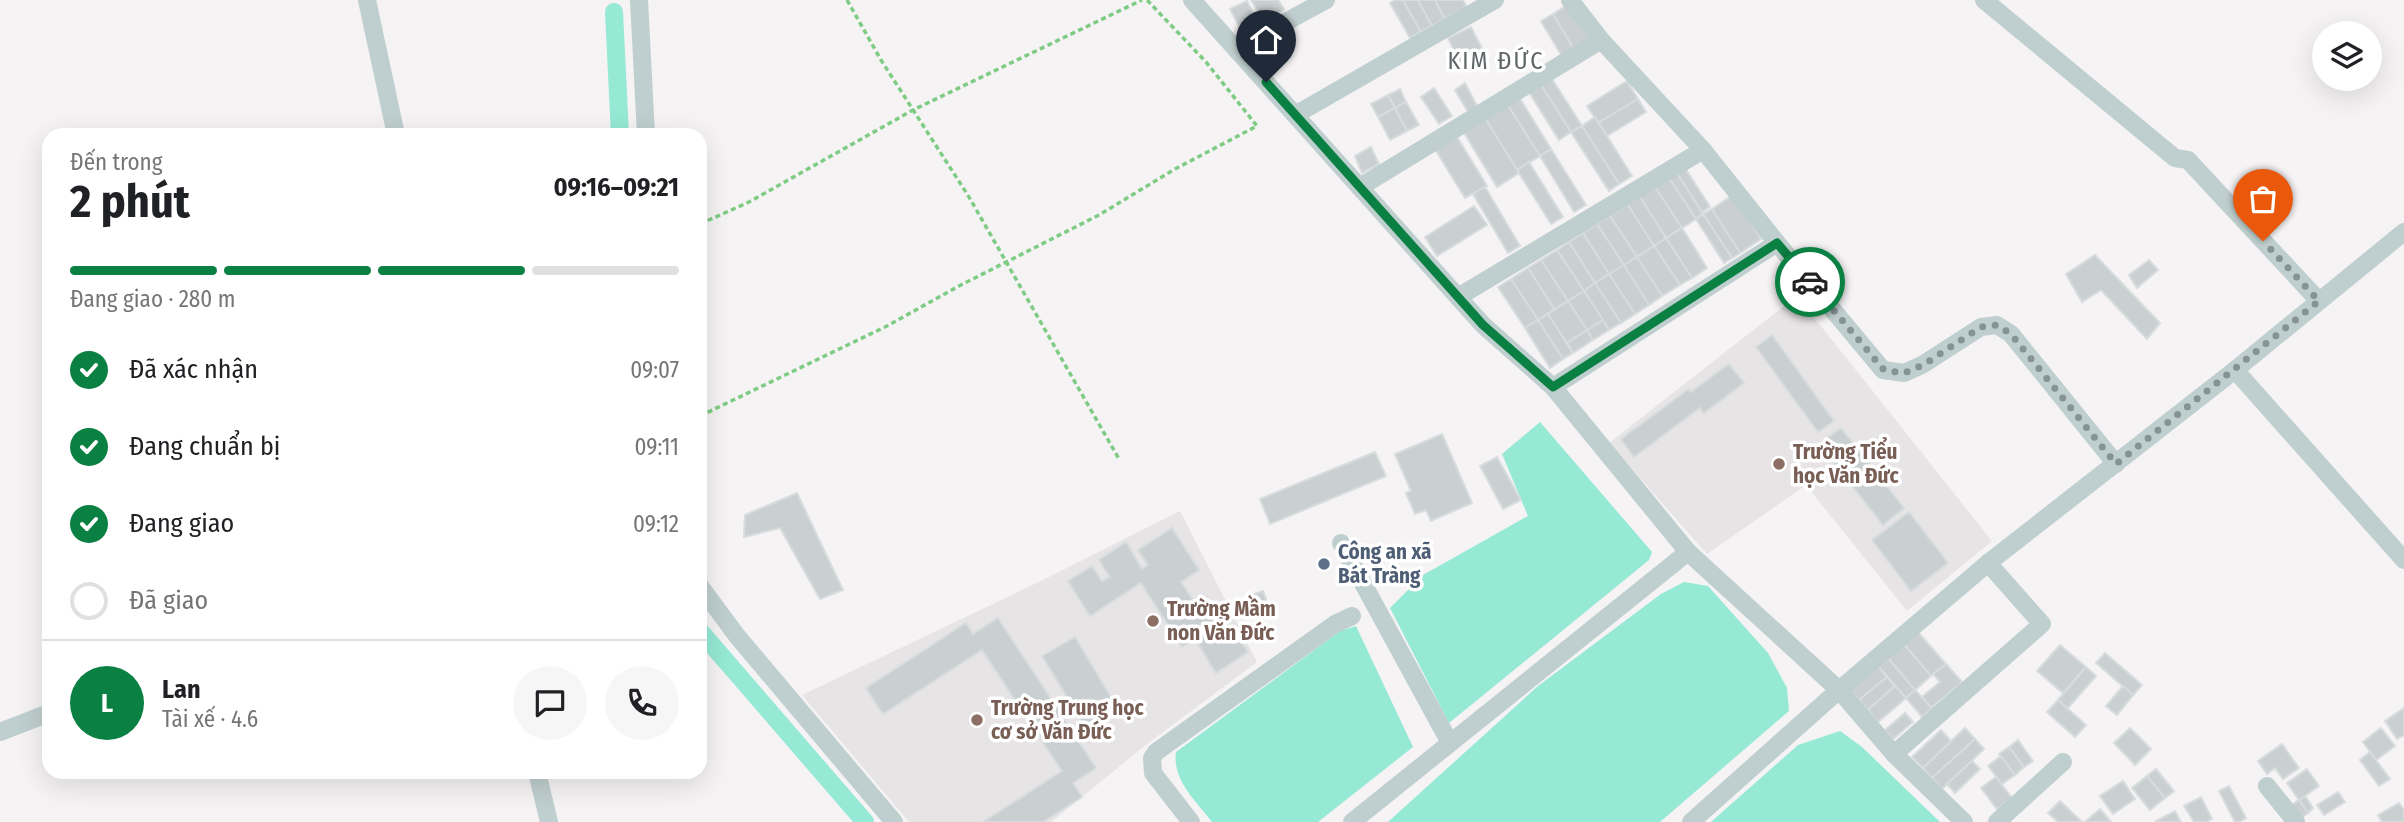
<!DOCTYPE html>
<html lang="vi">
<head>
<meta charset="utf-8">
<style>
  :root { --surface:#fff; --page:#f6f6f6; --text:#202124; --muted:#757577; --line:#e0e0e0; --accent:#0b8043 }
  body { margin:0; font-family:"Fira Sans Condensed",sans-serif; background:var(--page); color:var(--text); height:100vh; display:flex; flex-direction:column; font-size:26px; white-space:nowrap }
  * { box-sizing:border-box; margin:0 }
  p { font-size:23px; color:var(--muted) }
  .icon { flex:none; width:38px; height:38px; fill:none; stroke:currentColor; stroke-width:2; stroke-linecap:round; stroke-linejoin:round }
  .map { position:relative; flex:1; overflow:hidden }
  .panel { position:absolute; left:42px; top:128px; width:665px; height:651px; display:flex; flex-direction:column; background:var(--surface); border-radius:21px; box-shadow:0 7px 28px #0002 }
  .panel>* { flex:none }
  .fabs { position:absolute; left:2312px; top:21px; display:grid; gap:14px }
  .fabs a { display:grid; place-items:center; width:70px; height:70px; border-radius:50%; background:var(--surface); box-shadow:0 7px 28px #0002; font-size:35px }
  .pin { position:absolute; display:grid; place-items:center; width:60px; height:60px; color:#fff; margin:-72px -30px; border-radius:50% 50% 50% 0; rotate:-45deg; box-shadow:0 0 7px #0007 }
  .pin .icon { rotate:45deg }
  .courier { position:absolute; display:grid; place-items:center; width:70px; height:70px; margin:-35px; border:5px solid #0b8043; border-radius:50%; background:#fff; color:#222; box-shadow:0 2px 9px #0007 }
  .summary em { font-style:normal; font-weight:700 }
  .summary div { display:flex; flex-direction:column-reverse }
  .summary { display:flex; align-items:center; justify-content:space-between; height:119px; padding:0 28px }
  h1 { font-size:46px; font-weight:700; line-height:52px }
  .bar { display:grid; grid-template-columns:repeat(4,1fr); gap:10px 7px; align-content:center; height:84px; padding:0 28px }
  .bar i { height:9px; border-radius:5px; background:var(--line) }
  .bar .selected { background:var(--accent) }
  .bar p { grid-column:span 4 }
  .line { display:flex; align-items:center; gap:18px; padding:0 28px; border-top:2px solid var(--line) }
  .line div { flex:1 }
  .round { display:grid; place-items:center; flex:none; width:74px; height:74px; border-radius:37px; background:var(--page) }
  ol { padding:0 28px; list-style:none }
  li { display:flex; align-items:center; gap:21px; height:77px }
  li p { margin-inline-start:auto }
  li .icon { padding:7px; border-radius:50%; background:var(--accent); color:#fff; stroke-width:4 }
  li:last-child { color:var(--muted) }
  li i { width:38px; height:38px; border:4px solid var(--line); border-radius:50% }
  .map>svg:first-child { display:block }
  .education { fill:#e6e4e5 }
  .water { fill:#95e9d5 }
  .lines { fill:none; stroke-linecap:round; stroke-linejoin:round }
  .canal { stroke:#95e9d5; stroke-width:18 }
  .building { fill:#cad0d2; stroke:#d7dcdd; stroke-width:2 }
  .path { stroke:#7ecb83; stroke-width:3.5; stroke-dasharray:5 3.5; stroke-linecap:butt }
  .minor { stroke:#bfcece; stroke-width:18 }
  .done { stroke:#869394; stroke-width:7; stroke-dasharray:0 12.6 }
  .route { stroke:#0b8043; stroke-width:9 }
  .education-dot { fill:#8d6e63; stroke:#fff; stroke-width:2.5 }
  .service-dot { fill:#5c6f8a; stroke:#fff; stroke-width:2.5 }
  .labels { text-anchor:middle; stroke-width:7; stroke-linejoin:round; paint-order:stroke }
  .education-label { font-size:21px; font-weight:bold; fill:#785e54; stroke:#fff; text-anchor:start }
  .service-label { font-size:21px; font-weight:bold; fill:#4e5e75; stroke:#fff; text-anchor:start }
  .quarter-label { font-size:24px; letter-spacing:2px; fill:#5f6667; stroke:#fff }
</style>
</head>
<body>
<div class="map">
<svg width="2404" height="822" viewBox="0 0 2404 822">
  <rect width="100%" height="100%" fill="#f5f3f4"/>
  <g class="education">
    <path d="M1797 296 1992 541 1907 611 1806 485 1707 554 1609 443Z"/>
    <path d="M1180 511 1257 662 1147 744 1051 822H909L802 695 1045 579Z"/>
  </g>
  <g class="water">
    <path d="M1540 422 1652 552 1649 560 1449 723 1390 608 1423 575 1528 516 1502 454Z"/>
    <path d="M1684 582 1708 586 1768 653 1787 688 1789 711 1660 822H1388L1538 686 1661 594Z"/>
    <path d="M1356 626 1413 747 1318 822H1212C1196 801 1172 780 1176 752L1340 631Z"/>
    <path d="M1840 731 1862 747 1940 822H1711L1798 745Z"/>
  </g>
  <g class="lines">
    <g class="canal">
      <path d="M614 12 620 135"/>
      <path d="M700 631 865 822"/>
    </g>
  </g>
  <g class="building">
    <path d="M1251 0H1278L1284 9 1265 22Z"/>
    <path d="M1395 0H1403L1421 32 1410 38 1390 3Z"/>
    <path d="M1403 0H1418L1432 26 1421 32Z"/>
    <path d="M1418 0H1435L1445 19 1432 26Z"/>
    <path d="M1435 0H1463L1467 7 1445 19Z"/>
    <path d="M1247 1 1257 22 1241 30 1230 9Z"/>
    <path d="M1569 4 1592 43 1576 53 1553 14Z"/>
    <path d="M1553 14 1576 53 1564 60 1541 21Z"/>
    <path d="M1471 27 1488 60 1463 70 1448 38Z"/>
    <path d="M1552 79 1582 126 1571 132 1541 85Z"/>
    <path d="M1627 81 1638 99 1598 123 1587 106Z"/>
    <path d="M1465 83 1478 108 1468 112 1455 90Z"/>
    <path d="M1541 85 1571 132 1559 140 1529 92Z"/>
    <path d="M1434 88 1452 116 1439 124 1421 97Z"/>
    <path d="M1400 89 1406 102 1395 108 1388 95Z"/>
    <path d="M1388 95 1395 108 1378 117 1371 104Z"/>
    <path d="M1519 97 1551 149 1540 156 1507 104Z"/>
    <path d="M1638 99 1646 112 1607 136 1598 123Z"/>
    <path d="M1406 102 1419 125 1407 131 1395 108Z"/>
    <path d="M1507 104 1540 156 1517 170 1485 118Z"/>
    <path d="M1395 108 1407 131 1390 140 1378 117Z"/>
    <path d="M1595 117 1632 176 1619 184 1582 126Z"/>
    <path d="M1485 118 1519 173 1497 187 1463 131Z"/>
    <path d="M1582 126 1619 184 1609 191 1571 132Z"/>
    <path d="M1457 137 1487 186 1465 198 1435 149Z"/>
    <path d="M1371 147 1379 164 1362 173 1355 156Z"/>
    <path d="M1551 149 1586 205 1574 212 1540 156Z"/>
    <path d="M1529 162 1563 217 1551 224 1517 170Z"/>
    <path d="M1685 168 1710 207 1702 212 1677 173Z"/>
    <path d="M1677 173 1703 214 1696 219 1669 178Z"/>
    <path d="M1669 178 1696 219 1682 228 1655 187Z"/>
    <path d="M1485 187 1520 246 1508 253 1473 194Z"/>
    <path d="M1655 187 1682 228 1666 238 1640 197Z"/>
    <path d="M1733 195 1761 239 1740 253 1712 209Z"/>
    <path d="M1640 197 1666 238 1654 246 1628 205Z"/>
    <path d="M1628 205 1654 246 1637 257 1610 216Z"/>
    <path d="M1474 206 1487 225 1437 256 1425 237Z"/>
    <path d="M1712 209 1740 253 1732 258 1703 214Z"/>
    <path d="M1703 214 1732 258 1724 263 1696 219Z"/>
    <path d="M1610 216 1637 257 1624 265 1597 224Z"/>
    <path d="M1597 224 1624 265 1609 274 1583 233Z"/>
    <path d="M1682 228 1707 268 1692 278 1666 238Z"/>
    <path d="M1583 233 1609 274 1595 283 1569 242Z"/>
    <path d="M1666 238 1692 278 1680 285 1654 246Z"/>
    <path d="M1569 242 1595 283 1584 291 1557 250Z"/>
    <path d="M1654 246 1680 285 1662 296 1637 257Z"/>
    <path d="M1557 250 1584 291 1568 301 1541 260Z"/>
    <path d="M2095 255 2160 323 2147 339 2101 290 2082 302 2066 274Z"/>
    <path d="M1637 257 1662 296 1649 305 1624 265Z"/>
    <path d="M1541 260 1568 301 1554 309 1528 268Z"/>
    <path d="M2149 260 2158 270 2137 288 2129 275Z"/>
    <path d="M1624 265 1649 305 1635 314 1609 274Z"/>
    <path d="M1528 268 1554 309 1538 320 1511 279Z"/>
    <path d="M1609 274 1635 314 1621 323 1595 283Z"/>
    <path d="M1511 279 1538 320 1525 328 1498 287Z"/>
    <path d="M1595 283 1621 323 1609 330 1584 291Z"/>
    <path d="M1584 291 1603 320 1587 330 1568 301Z"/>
    <path d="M1568 301 1587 330 1567 343 1548 314Z"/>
    <path d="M1548 314 1573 353 1563 359 1538 320Z"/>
    <path d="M1538 320 1563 359 1550 368 1525 328Z"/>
    <path d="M1603 320 1609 330 1593 340 1587 330Z"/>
    <path d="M1587 330 1593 340 1573 353 1567 343Z"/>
    <path d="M1772 335 1834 421 1818 432 1756 347Z"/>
    <path d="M1729 364 1744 383 1704 413 1700 408 1634 457 1621 439 1689 389 1691 392Z"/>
    <path d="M1841 428 1904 508 1883 525 1819 444Z"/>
    <path d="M1442 434 1472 503 1431 521 1426 510 1415 514 1406 493 1411 491 1395 454Z"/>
    <path d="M1375 452 1386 476 1270 524 1260 499Z"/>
    <path d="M1497 457 1521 500 1503 509 1480 466Z"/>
    <path d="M797 493 843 590 820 599 780 528 744 537 745 515Z"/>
    <path d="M1909 512 1948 563 1911 591 1872 540Z"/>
    <path d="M1172 528 1199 570 1181 582 1204 617 1213 611 1220 621 1225 617 1248 652 1216 673 1195 639 1182 647 1141 583 1090 616 1068 581 1092 566 1102 581 1110 577 1099 560 1126 542 1142 569 1148 565 1138 550Z"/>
    <path d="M1263 591 1268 604 1260 609 1254 594Z"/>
    <path d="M998 618 1096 768 1073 783 1082 797 1043 822H983L1062 771 982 650 883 714 866 688 966 623 973 634Z"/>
    <path d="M1917 631 1946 664 1931 676 1903 643Z"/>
    <path d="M1075 637 1118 709 1086 728 1042 656Z"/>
    <path d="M1903 643 1931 676 1915 690 1887 657Z"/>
    <path d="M2060 645 2086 667 2063 693 2037 671Z"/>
    <path d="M2105 653 2142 685 2133 695 2096 663Z"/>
    <path d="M1887 657 1915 690 1906 698 1877 665Z"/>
    <path d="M1946 664 1962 682 1931 708 1922 697 1940 682 1933 674Z"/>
    <path d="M1877 665 1887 677 1859 700 1849 689Z"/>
    <path d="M2086 667 2096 676 2067 709 2058 700Z"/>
    <path d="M1887 677 1895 686 1868 710 1859 700Z"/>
    <path d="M1895 686 1906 698 1878 722 1868 710Z"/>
    <path d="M2123 686 2133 695 2117 715 2106 706Z"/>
    <path d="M1915 690 1932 708 1922 717 1906 698Z"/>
    <path d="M2058 700 2086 725 2075 737 2047 712Z"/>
    <path d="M2404 708V735L2397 739 2385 721Z"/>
    <path d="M1905 713 1913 722 1893 739 1885 730Z"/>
    <path d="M1965 728 1975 739 1932 778 1923 768Z"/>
    <path d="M2130 728 2151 749 2135 765 2114 743Z"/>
    <path d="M2381 728 2395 746 2376 760 2363 742Z"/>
    <path d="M1941 730 1951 741 1923 768 1912 757Z"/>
    <path d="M1975 739 1984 749 1942 789 1932 778Z"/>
    <path d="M2018 740 2033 761 2024 767 2009 747Z"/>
    <path d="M2282 744 2299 768 2283 779 2275 768 2267 774 2258 761Z"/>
    <path d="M2009 747 2024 767 2015 775 1999 754Z"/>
    <path d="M2370 752 2390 779 2379 786 2360 760Z"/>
    <path d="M2001 756 2015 775 2002 784 1988 766Z"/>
    <path d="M1972 761 1980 769 1955 793 1947 784Z"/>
    <path d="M2156 769 2174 791 2165 798 2147 776Z"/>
    <path d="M2307 769 2319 786 2299 800 2287 783Z"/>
    <path d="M2147 776 2165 798 2150 810 2132 788Z"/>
    <path d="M1996 777 2012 798 1997 809 1981 788Z"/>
    <path d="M2123 781 2135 799 2113 814 2100 796Z"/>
    <path d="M2229 786 2246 818 2239 822H2235L2219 791Z"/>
    <path d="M2338 792 2345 802 2324 815 2317 805Z"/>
    <path d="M2305 796 2313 808 2308 813 2299 800Z"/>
    <path d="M2201 797 2212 819 2206 822H2194L2184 806Z"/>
    <path d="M2299 800 2308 813 2299 819 2290 806Z"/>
    <path d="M2060 801 2082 822H2058L2048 813Z"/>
    <path d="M2399 803 2404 810V822H2382L2378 815Z"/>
    <path d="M2100 809 2111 822H2085Z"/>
    <path d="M2175 811 2181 822H2157L2156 821Z"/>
  </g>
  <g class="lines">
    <g class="path">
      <path d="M847 0 881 60 969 197 1119 459"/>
      <path d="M700 224 749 202 913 110 1142 0"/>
      <path d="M700 416 887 326 959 286 1099 215 1175 169 1257 126 1206 62 1147 0"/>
    </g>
    <g class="minor">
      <path d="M367 0 396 135"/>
      <path d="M639 0 646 135"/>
      <path d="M1192 0 1483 325 1553 387 1688 552 1839 690 1894 754 1964 822"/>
      <path d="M1570 0 1601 40 1703 150 1777 243 1883 370 1904 373 1922 365 1981 327 1997 325 2011 334 2116 464"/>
      <path d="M1984 0 2175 158 2188 160 2319 301"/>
      <path d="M1236 49 1326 0"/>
      <path d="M1295 115 1495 0"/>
      <path d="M1360 187 1601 40"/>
      <path d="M1458 297 1703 150"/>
      <path d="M2235 370 2404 560"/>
      <path d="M1553 387 1777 243"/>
      <path d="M1341 543 1450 743"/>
      <path d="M700 586 737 636 894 822"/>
      <path d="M0 732 49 713"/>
      <path d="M1894 754 2042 624 1988 563"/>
      <path d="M537 772 549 822"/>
      <path d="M2267 786 2296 822"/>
      <path d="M1191 822 1153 773 1152 758 1156 752 1335 624 1352 616"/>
      <path d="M1352 822 1688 552"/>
      <path d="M1691 822 1839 690 1988 563 2235 370 2404 232"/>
      <path d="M1997 822 2063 762"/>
    </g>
  </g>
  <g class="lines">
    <path class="done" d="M1810 282 1884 370 1904 373 1923 365 1981 327 1997 325 2011 334 2116 464 2319 301 2263 241"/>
    <path class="route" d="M1266 82 1483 325 1553 387 1777 243 1810 282"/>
  </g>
  <g class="education-dot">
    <circle cx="1779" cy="464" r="7"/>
    <circle cx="1153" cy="621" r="7"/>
    <circle cx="977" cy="720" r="7"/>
  </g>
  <circle class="service-dot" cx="1324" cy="564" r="7"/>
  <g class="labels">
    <g class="education-label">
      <text x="1793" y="459">Trường Tiểu<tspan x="1793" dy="24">học Văn Đức</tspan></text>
      <text x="1167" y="616">Trường Mầm<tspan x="1167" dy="24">non Văn Đức</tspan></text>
      <text x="991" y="715">Trường Trung học<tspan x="991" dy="24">cơ sở Văn Đức</tspan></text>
    </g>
    <g class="service-label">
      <text x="1338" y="559">Công an xã<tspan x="1338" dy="24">Bát Tràng</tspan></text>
    </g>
    <g class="quarter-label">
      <text x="1496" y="69">KIM ĐỨC</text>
    </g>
  </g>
</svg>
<div class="fabs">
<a><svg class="icon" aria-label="layers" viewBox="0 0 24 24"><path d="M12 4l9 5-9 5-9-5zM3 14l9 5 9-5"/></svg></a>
</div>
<div class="pin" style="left:2263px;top:241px;background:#ea580c"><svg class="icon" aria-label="bag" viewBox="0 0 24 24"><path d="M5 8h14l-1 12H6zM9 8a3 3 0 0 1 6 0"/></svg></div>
<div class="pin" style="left:1266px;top:82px;background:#1f2937"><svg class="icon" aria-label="home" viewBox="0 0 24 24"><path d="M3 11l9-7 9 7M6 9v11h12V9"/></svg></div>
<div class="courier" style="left:1810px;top:282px"><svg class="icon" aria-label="car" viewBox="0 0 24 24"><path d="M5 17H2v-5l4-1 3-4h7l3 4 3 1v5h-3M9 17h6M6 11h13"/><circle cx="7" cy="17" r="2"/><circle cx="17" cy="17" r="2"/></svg></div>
<section class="panel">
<div class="summary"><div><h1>2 phút</h1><p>Đến trong</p></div><em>09:16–09:21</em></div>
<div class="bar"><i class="selected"></i><i class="selected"></i><i class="selected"></i><i></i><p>Đang giao · 280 m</p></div>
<ol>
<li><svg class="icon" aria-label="check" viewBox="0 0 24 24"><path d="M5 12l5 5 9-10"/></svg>Đã xác nhận<p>09:07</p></li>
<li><svg class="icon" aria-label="check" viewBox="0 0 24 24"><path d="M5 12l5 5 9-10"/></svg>Đang chuẩn bị<p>09:11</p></li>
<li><svg class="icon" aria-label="check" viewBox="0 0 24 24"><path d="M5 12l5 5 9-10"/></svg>Đang giao<p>09:12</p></li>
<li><i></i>Đã giao</li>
</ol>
<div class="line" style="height:126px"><b class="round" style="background:var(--accent);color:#fff">L</b><div><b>Lan</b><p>Tài xế · 4.6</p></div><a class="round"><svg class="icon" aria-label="chat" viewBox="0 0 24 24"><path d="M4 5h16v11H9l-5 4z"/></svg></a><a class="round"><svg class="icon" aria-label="phone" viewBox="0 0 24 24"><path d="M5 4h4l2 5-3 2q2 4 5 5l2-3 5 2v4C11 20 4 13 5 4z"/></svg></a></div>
</section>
</div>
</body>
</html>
